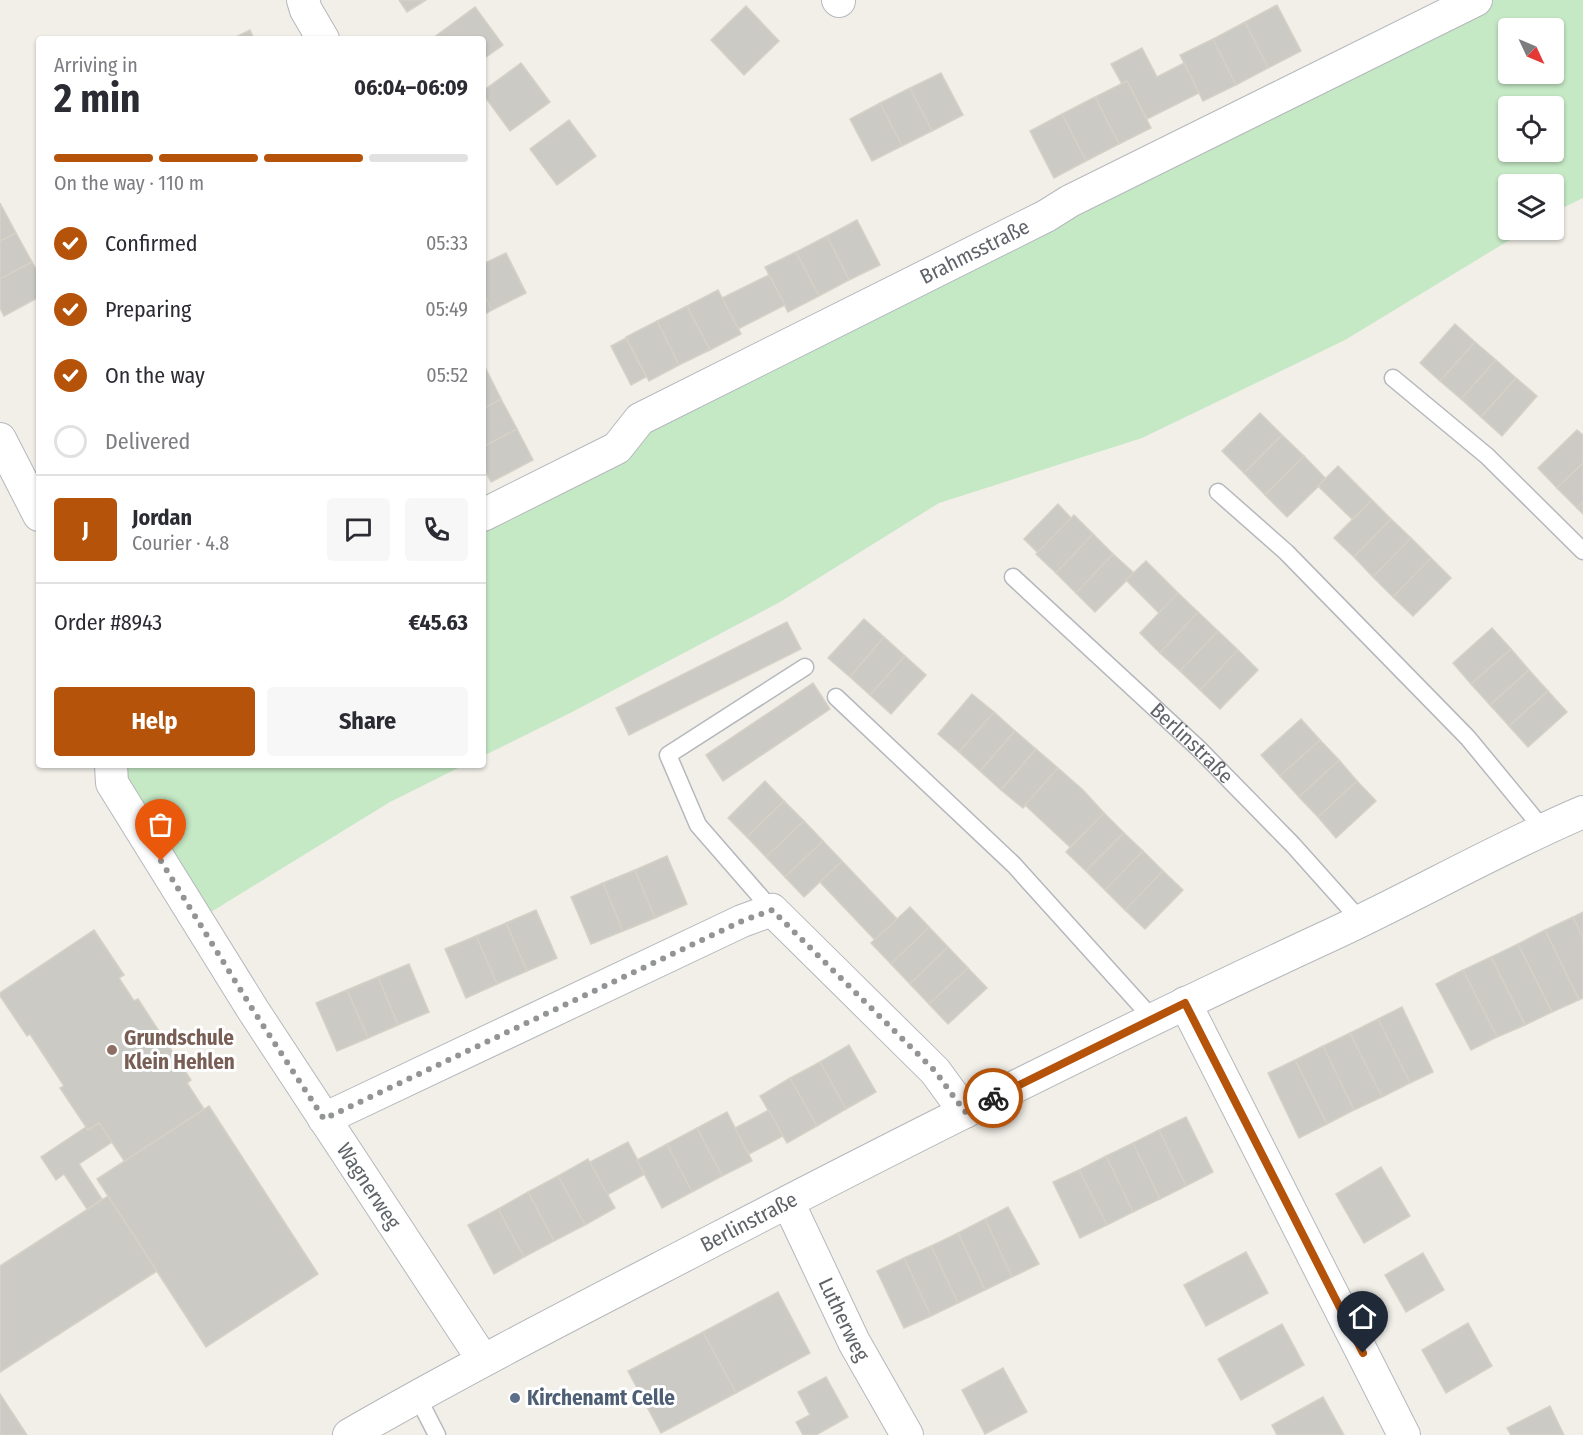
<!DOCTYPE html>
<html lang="en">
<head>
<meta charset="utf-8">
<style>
  :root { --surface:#fff; --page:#f7f7f7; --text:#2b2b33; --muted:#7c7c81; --line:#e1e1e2; --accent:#b45309 }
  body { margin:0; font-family:"Fira Sans Condensed",sans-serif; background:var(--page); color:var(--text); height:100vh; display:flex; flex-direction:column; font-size:22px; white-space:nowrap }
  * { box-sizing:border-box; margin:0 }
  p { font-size:20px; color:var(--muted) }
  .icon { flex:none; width:33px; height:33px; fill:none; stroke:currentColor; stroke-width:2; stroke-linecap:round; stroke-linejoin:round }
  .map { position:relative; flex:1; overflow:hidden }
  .details { position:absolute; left:36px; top:36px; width:450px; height:732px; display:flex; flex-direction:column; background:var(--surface); border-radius:6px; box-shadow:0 2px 4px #0004 }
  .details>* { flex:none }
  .needle { width:39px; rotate:134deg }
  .controls { position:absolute; left:1498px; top:18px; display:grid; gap:12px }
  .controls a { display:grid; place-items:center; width:66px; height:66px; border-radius:6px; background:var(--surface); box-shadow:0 2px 4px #0004; font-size:30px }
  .pin { position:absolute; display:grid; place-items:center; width:51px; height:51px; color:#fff; margin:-62px -26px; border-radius:50% 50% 50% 0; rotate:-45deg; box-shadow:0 0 6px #0007 }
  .pin .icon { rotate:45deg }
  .courier { position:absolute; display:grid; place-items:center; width:60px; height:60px; margin:-30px; border:4px solid #b45309; border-radius:50%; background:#fff; color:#222; box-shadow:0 2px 8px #0007 }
  .summary em { font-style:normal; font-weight:700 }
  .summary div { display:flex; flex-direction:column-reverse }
  .summary { display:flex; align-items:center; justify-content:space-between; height:102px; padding:0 18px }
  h1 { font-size:39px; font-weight:700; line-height:45px }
  .bar { display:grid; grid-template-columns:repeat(4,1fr); gap:9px 6px; align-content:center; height:72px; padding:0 18px }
  .bar i { height:8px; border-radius:4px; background:var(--line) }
  .bar .active { background:var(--accent) }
  .bar p { grid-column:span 4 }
  .line { display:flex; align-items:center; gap:15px; padding:0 18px; border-top:2px solid var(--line) }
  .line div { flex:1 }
  .round { display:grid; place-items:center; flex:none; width:63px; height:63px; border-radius:6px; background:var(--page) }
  ol { padding:0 18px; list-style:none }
  li { display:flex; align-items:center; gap:18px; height:66px }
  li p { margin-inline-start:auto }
  li .icon { padding:6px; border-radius:50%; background:var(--accent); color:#fff; stroke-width:4 }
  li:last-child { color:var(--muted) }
  li i { width:33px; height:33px; border:3px solid var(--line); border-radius:50% }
  .button { display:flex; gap:12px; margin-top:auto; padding:12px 18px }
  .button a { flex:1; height:69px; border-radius:6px; background:var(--accent); color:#fff; font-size:24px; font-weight:700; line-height:69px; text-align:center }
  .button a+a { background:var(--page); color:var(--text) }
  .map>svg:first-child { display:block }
  .green { fill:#c5e8c5; fill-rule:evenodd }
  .building { fill:#cccac5; stroke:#d6d1c6; stroke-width:1.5 }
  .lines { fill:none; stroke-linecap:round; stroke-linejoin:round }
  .lane-casing { stroke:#b5b8bc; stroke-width:19 }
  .street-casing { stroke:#b5b8bc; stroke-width:34 }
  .lane { stroke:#fff; stroke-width:16 }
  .street { stroke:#fff; stroke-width:32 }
  .done { stroke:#929495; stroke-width:6; stroke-dasharray:0 10.8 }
  .route { stroke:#b45309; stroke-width:8 }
  .education-dot { fill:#8d6e63; stroke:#fff; stroke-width:2 }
  .service-dot { fill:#5c6f8a; stroke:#fff; stroke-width:2 }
  .labels { text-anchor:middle; stroke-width:6; stroke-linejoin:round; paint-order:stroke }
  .street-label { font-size:21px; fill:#5f6368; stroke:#fff }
  .education-label { font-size:21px; font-weight:bold; fill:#785e54; stroke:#fff; text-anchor:start }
  .service-label { font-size:21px; font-weight:bold; fill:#4e5e75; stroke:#fff; text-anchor:start }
</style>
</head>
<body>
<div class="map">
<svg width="1583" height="1435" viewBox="0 0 1583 1435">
  <rect width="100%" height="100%" fill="#f1efe8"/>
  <g class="green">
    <path d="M1476 0H1583V198L1554 212V184H1509V230H1526L1345 340 1142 438 939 503 780 602 574 711 483 756V515ZM1509 28H1554V74H1509ZM1509 106H1554V152H1509Z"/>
    <path d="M111 765H464L390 802 198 920Z"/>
  </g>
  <g class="building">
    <path d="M399 0H426L407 12Z"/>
    <path d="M1277 5 1301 51 1268 68 1245 22Z"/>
    <path d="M746 6 779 41 744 75 711 40Z"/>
    <path d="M475 7 503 45 483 59V39L433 38Z"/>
    <path d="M1245 22 1268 68 1236 85 1213 39Z"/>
    <path d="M250 30 254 39H232Z"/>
    <path d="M1213 39 1236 85 1203 101 1180 55Z"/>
    <path d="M1142 48 1157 77 1184 63 1199 93 1147 119 1127 81 1122 84 1111 64Z"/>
    <path d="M521 63 550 102 510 131 483 94V91Z"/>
    <path d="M941 73 963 115 932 131 910 88Z"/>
    <path d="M1127 81 1151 128 1119 144 1095 97Z"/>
    <path d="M910 88 932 131 902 146 880 103Z"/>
    <path d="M1095 97 1119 144 1086 161 1062 114Z"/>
    <path d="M880 103 902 146 872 161 850 119Z"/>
    <path d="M1062 114 1086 161 1054 178 1030 131Z"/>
    <path d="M569 120 596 156 557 185 530 149Z"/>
    <path d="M0 203 16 233 0 241Z"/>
    <path d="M857 220 880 265 849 280 827 236Z"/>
    <path d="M16 233 32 262 0 279V241Z"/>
    <path d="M827 236 849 280 819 296 796 252Z"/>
    <path d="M796 252 819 296 788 312 765 267Z"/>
    <path d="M506 253 526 293 492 310 483 293V264Z"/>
    <path d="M32 262 39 275V297L4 316 0 308V279Z"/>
    <path d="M769 275 785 305 738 329 722 298Z"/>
    <path d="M718 290 741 334 710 350 687 306Z"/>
    <path d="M483 293 492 310 483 315Z"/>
    <path d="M687 306 710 350 679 365 657 321Z"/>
    <path d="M657 321 679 365 649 381 626 337Z"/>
    <path d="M1455 324 1475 342 1440 381 1420 363Z"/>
    <path d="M626 338 646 377 631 385 611 346Z"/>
    <path d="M1475 342 1496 360 1461 399 1440 381Z"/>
    <path d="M1496 360 1516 378 1481 417 1461 399Z"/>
    <path d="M486 369 501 399 483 409V370Z"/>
    <path d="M1516 378 1537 396 1502 436 1481 417Z"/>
    <path d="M501 399 517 429 483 447V409Z"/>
    <path d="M1260 413 1282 435 1244 473 1222 451Z"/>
    <path d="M517 429 533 460 491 482 483 466V447Z"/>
    <path d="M1577 430 1583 435V463L1557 488 1538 468Z"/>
    <path d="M1282 435 1304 456 1265 495 1244 473Z"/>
    <path d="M1304 456 1326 479 1287 517 1265 495Z"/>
    <path d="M1583 463V502L1577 508 1557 488Z"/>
    <path d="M1338 466 1372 500 1352 519 1318 486Z"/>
    <path d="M1372 500 1391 519 1354 557 1334 538Z"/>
    <path d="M1583 502V514L1577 508Z"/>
    <path d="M1058 504 1071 518 1038 553 1024 539Z"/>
    <path d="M1074 515 1093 534 1056 573 1036 554Z"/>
    <path d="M1391 519 1411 538 1373 577 1354 557Z"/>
    <path d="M1093 534 1113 554 1076 593 1056 573Z"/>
    <path d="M1411 538 1431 558 1393 597 1373 577Z"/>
    <path d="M1113 554 1134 573 1095 612 1076 593Z"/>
    <path d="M1431 558 1451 578 1413 616 1393 597Z"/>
    <path d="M1146 561 1178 593 1159 613 1126 580Z"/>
    <path d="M1178 593 1198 612 1160 653 1140 633Z"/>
    <path d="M1198 612 1218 631 1180 671 1160 653Z"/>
    <path d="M864 619 884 637 850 677 828 658Z"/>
    <path d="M787 622 801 649 629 735 616 708Z"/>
    <path d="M1492 628 1511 649 1471 684 1453 663Z"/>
    <path d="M1218 631 1238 650 1200 690 1180 671Z"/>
    <path d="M884 637 905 656 870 695 850 677Z"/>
    <path d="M1511 649 1529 670 1490 705 1471 684Z"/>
    <path d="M1238 650 1258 670 1220 709 1200 690Z"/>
    <path d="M905 656 926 675 891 714 870 695Z"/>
    <path d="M1529 670 1548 691 1509 726 1490 705Z"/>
    <path d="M813 683 830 709 723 781 706 755Z"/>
    <path d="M1548 691 1567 712 1528 747 1509 726Z"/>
    <path d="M972 694 994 712 959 752 938 734Z"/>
    <path d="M994 712 1015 731 980 771 959 752Z"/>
    <path d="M1301 719 1320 740 1280 776 1261 755Z"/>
    <path d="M1015 731 1036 749 1001 790 980 771Z"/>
    <path d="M1320 740 1339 760 1299 797 1280 776Z"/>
    <path d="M1036 749 1058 768 1023 808 1001 790Z"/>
    <path d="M1339 760 1357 781 1318 817 1299 797Z"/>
    <path d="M1058 768 1083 790 1104 813 1070 847 1025 805Z"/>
    <path d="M765 781 784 801 747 837 728 818Z"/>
    <path d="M1357 781 1376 801 1336 838 1318 817Z"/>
    <path d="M784 801 804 821 766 857 747 837Z"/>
    <path d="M1104 813 1124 833 1086 871 1066 852Z"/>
    <path d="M804 821 823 841 785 877 766 857Z"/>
    <path d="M1124 833 1143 851 1105 890 1086 871Z"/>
    <path d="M823 841 842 861 804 897 785 877Z"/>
    <path d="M1143 851 1163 871 1125 910 1105 890Z"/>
    <path d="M667 856 687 904 655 918 635 870Z"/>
    <path d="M842 861 897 919 875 940 820 882Z"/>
    <path d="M635 870 655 918 623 931 603 883Z"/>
    <path d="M1163 871 1183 890 1145 929 1125 910Z"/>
    <path d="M603 883 623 931 591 944 571 897Z"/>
    <path d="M910 907 929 927 891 964 871 943Z"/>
    <path d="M536 910 557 958 527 971 506 923Z"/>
    <path d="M1583 912V938L1573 917Z"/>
    <path d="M1573 917 1583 938V998L1579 1000 1545 930Z"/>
    <path d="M506 923 527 971 497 984 476 936Z"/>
    <path d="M929 927 948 947 910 984 891 964Z"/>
    <path d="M94 930 124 975 119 978 134 1001 138 999 191 1080 187 1083 204 1109 125 1162 99 1123 88 1130 60 1088 64 1086 30 1034 27 1036 0 996V993Z"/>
    <path d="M1545 930 1579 1000 1552 1012 1518 944Z"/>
    <path d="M476 936 497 984 466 998 445 949Z"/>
    <path d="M1518 944 1552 1012 1525 1025 1491 957Z"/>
    <path d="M948 947 968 968 929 1004 910 984Z"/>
    <path d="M1491 957 1525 1025 1497 1037 1463 970Z"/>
    <path d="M409 964 429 1012 398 1025 378 977Z"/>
    <path d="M968 968 987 988 948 1024 929 1004Z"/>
    <path d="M1463 970 1497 1037 1471 1050 1436 984Z"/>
    <path d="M378 977 398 1025 368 1038 347 990Z"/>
    <path d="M347 990 368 1038 337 1051 316 1003Z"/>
    <path d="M1402 1007 1433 1072 1410 1083 1378 1019Z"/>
    <path d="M1378 1019 1410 1083 1382 1097 1350 1033Z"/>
    <path d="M1350 1033 1382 1097 1354 1110 1323 1046Z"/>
    <path d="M849 1045 876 1092 846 1109 820 1062Z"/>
    <path d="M1323 1046 1354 1110 1327 1124 1295 1060Z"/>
    <path d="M1295 1060 1327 1124 1299 1138 1268 1073Z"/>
    <path d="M820 1062 846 1109 817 1126 790 1078Z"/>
    <path d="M790 1078 817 1126 787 1143 760 1096Z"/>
    <path d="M209 1106 318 1274 206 1347 97 1179Z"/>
    <path d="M769 1110 783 1136 749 1154 735 1128Z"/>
    <path d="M727 1112 752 1161 722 1176 697 1128Z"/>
    <path d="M1186 1117 1213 1172 1186 1186 1159 1130Z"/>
    <path d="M99 1123 112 1142 79 1164 102 1199 87 1209 64 1174 56 1180 41 1157 86 1127 88 1130Z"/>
    <path d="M697 1128 722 1176 692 1192 667 1144Z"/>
    <path d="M1159 1130 1186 1186 1160 1199 1133 1143Z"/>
    <path d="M628 1142 645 1174 607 1195 590 1162Z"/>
    <path d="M1133 1143 1160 1199 1133 1212 1106 1156Z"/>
    <path d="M667 1144 692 1192 662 1208 637 1160Z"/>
    <path d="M1106 1156 1133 1212 1107 1225 1079 1170Z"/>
    <path d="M588 1159 615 1208 585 1225 558 1176Z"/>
    <path d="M1381 1167 1410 1216 1364 1243 1336 1194Z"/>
    <path d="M1079 1170 1107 1225 1080 1238 1053 1182Z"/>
    <path d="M558 1176 585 1225 554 1241 528 1192Z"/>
    <path d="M528 1192 554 1241 524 1257 498 1209Z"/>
    <path d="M108 1196 157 1271 0 1372V1266Z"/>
    <path d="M1008 1207 1039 1264 1012 1277 985 1219Z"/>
    <path d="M498 1209 524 1257 494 1274 468 1225Z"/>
    <path d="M985 1219 1012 1277 985 1290 958 1233Z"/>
    <path d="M958 1233 985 1290 958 1303 931 1246Z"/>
    <path d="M931 1246 958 1303 931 1316 904 1258Z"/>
    <path d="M1246 1252 1268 1293 1206 1326 1184 1285Z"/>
    <path d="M1423 1253 1444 1290 1406 1312 1385 1275Z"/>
    <path d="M904 1258 931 1316 904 1328 877 1271Z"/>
    <path d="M778 1292 810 1353 736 1393 703 1332Z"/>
    <path d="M1468 1323 1492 1366 1446 1393 1422 1350Z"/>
    <path d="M1282 1324 1304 1365 1241 1400 1218 1359Z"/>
    <path d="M703 1332 736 1393 661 1433 628 1371Z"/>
    <path d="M1003 1368 1027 1412 985 1434 962 1390Z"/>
    <path d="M826 1377 848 1417 816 1435H803L796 1422 810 1415 798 1392Z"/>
    <path d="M0 1394 27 1435H0Z"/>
    <path d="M1323 1397 1344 1435H1277L1272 1425Z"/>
    <path d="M1550 1406 1564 1435H1511L1507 1428Z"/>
  </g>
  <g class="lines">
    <defs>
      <g id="lane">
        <path d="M1393 378 1487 456 1583 551"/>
        <path d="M1218 492 1286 552 1468 738 1543 829"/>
        <path id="s1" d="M1013 577 1198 748 1293 845 1361 921"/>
        <path d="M836 697 1014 865 1153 1019"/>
        <path d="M772 910 698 825 668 755 805 667"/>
        <path d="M417 1396 437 1435"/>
      </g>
      <g id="street">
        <path d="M303 0 306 10 323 39"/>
        <path d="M838 0 839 1"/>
        <path d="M0 439 39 515"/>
        <path id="s2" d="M483 515 617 448 640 419 1046 216 1070 201 1476 0"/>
        <path id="s3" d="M111 765 112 783 253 1010 483 1360"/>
        <path d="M1185 1003 1404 1435"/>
        <path d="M324 1119 742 921 772 910 935 1071 965 1112"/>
        <path id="s4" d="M788 1202 854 1342 907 1435"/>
        <path id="s5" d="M349 1435C469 1366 593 1303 716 1239 920 1133 1125 1030 1333 934 1417 895 1498 848 1583 812"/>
      </g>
    </defs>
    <use href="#lane" class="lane-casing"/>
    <use href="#street" class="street-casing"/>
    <use href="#lane" class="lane"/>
    <use href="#street" class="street"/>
  </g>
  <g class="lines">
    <path class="done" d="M161 861 253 1010 324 1119 742 921 772 910 935 1071 965 1112 993 1098"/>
    <path class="route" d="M993 1098 1185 1003 1363 1353"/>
  </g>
  <circle class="education-dot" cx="112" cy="1050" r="6"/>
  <circle class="service-dot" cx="515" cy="1398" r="6"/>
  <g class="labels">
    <g class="street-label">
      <text dy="7" stroke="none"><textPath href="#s2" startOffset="561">Brahmsstraße</textPath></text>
      <text dy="7" stroke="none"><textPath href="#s1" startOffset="244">Berlinstraße</textPath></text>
      <text dy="7" stroke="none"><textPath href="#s3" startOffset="496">Wagnerweg</textPath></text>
      <text dy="7" stroke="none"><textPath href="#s5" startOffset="453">Berlinstraße</textPath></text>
      <text dy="7" stroke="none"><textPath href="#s4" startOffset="130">Lutherweg</textPath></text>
    </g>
    <g class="education-label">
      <text x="124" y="1045">Grundschule<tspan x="124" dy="24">Klein Hehlen</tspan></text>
    </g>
    <g class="service-label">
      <text x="527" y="1405">Kirchenamt Celle</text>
    </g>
  </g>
</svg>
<div class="controls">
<a><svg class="needle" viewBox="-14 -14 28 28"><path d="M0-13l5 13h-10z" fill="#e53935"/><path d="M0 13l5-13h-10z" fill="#7c7c81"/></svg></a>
<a><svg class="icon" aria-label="locate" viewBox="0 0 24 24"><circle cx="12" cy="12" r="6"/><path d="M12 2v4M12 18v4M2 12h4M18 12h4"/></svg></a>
<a><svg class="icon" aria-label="layers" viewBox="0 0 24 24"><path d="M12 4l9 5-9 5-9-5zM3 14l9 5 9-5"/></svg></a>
</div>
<div class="pin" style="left:161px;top:861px;background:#ea580c"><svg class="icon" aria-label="bag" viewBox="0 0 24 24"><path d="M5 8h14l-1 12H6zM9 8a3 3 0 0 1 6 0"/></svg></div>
<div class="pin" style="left:1363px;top:1353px;background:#1f2937"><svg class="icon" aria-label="home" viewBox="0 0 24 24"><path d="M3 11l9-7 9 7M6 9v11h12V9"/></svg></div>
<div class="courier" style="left:993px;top:1098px"><svg class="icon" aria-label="bike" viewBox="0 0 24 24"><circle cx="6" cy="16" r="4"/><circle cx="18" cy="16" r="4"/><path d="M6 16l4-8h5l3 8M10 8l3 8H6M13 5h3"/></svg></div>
<section class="details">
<div class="summary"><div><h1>2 min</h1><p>Arriving in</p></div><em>06:04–06:09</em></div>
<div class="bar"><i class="active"></i><i class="active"></i><i class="active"></i><i></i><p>On the way · 110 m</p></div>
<ol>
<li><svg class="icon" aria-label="check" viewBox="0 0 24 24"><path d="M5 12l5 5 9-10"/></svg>Confirmed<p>05:33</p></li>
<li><svg class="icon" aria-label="check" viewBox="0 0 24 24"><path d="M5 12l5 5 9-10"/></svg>Preparing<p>05:49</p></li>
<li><svg class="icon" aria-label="check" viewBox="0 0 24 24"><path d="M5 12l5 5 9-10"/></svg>On the way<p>05:52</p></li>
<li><i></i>Delivered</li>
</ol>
<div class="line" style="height:108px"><b class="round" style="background:var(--accent);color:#fff">J</b><div><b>Jordan</b><p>Courier · 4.8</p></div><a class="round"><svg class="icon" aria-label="chat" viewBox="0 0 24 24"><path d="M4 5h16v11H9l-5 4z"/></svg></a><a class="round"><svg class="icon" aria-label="phone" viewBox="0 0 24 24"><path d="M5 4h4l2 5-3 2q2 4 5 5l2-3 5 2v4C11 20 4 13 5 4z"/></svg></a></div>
<div class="line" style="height:78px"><div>Order #8943</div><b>€45.63</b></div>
<div class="button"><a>Help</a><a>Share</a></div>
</section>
</div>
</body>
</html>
